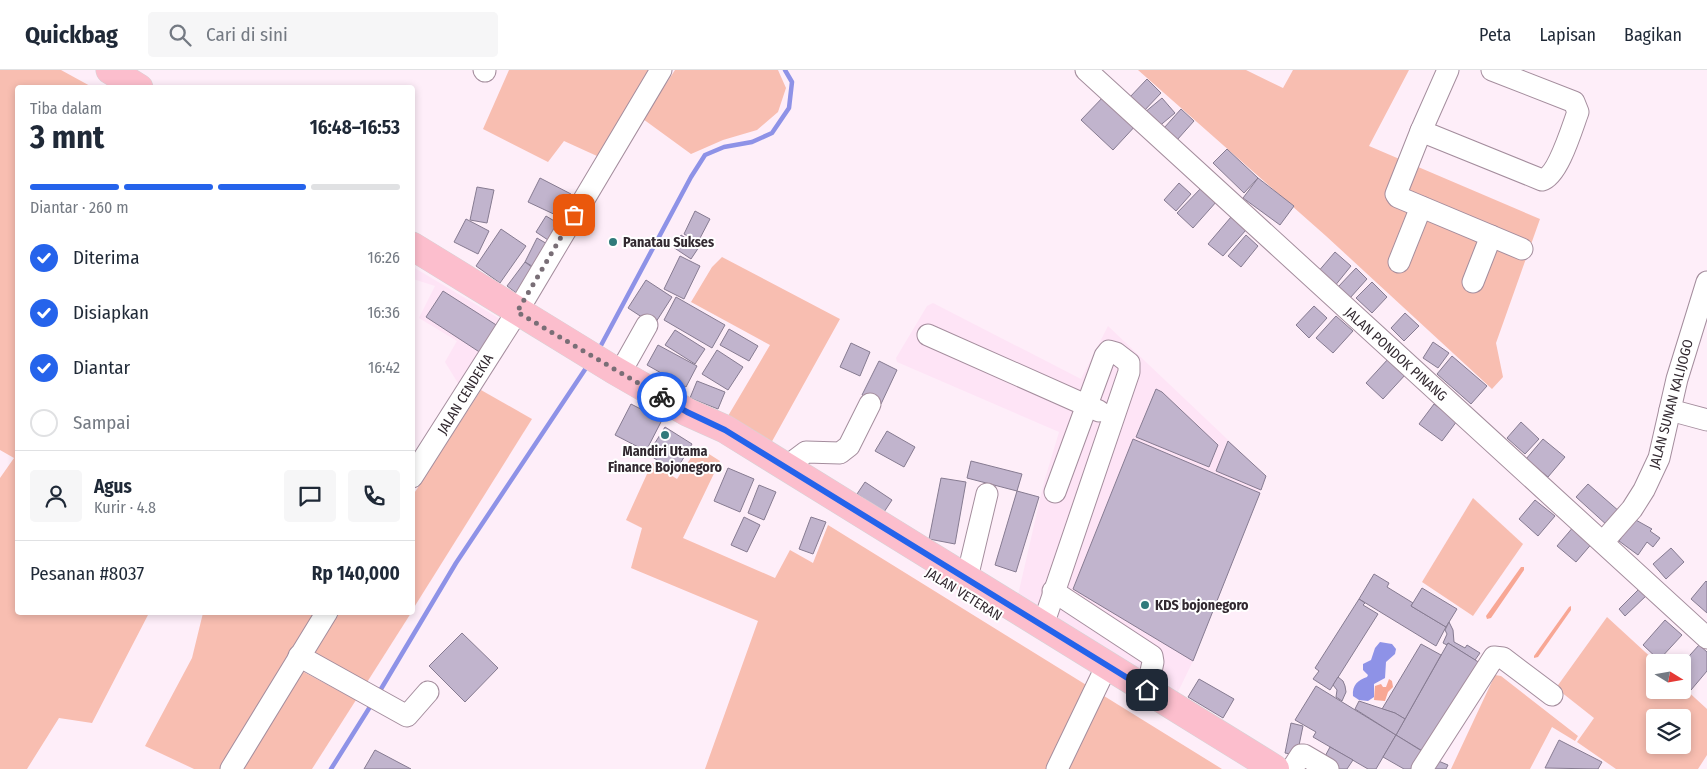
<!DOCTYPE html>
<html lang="id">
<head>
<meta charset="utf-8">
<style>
  :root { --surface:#fff; --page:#f6f6f7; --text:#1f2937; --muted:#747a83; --line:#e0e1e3; --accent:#2563eb }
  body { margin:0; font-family:"Fira Sans Condensed",sans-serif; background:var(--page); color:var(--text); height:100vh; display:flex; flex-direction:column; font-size:19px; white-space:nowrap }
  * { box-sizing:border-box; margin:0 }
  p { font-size:16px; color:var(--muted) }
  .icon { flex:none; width:28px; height:28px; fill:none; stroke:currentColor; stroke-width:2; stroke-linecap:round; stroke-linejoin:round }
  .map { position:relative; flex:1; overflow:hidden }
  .drawer { position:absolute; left:15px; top:15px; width:400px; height:530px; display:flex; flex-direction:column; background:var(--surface); border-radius:5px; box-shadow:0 2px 8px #0003 }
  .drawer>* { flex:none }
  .needle { width:32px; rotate:101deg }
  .fabs { position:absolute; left:1646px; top:584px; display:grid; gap:10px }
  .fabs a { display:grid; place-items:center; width:45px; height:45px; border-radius:5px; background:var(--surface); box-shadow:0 2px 8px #0003; font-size:25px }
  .pin { position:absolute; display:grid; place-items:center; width:42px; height:42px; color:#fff; margin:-21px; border-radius:10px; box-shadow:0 2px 8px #0006 }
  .courier { position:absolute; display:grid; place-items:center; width:50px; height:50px; margin:-25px; border:4px solid #2563eb; border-radius:50%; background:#fff; color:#222; box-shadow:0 1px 6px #0007 }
  .head em { font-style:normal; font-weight:700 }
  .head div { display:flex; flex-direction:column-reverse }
  .head { display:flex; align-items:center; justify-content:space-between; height:85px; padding:0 15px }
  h1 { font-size:32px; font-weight:700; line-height:38px }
  .bar { display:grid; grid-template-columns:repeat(4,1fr); gap:8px 5px; align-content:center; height:60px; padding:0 15px }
  .bar i { height:6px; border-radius:4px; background:var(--line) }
  .bar .current { background:var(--accent) }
  .bar p { grid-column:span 4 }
  .line { display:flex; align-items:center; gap:12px; padding:0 15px; border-top:1px solid var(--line) }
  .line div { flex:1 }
  .round { display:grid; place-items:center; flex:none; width:52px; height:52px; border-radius:5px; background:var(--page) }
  ol { padding:0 15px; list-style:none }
  li { display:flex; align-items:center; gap:15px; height:55px }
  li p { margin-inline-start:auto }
  li .icon { padding:5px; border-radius:50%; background:var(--accent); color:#fff; stroke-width:4 }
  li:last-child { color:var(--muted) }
  li i { width:28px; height:28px; border:2px solid var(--line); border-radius:50% }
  header { display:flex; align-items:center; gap:30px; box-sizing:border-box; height:70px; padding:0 25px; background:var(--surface); border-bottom:1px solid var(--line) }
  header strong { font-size:24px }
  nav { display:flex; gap:28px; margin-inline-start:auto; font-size:18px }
  .search { width:350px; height:45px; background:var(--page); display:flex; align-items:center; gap:12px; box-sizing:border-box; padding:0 18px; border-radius:5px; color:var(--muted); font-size:19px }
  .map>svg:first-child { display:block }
  .built { fill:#fee4f6 }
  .green { fill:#f8beb1; fill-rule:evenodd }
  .forest { fill:#f8a795 }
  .water { fill:#8e92e7 }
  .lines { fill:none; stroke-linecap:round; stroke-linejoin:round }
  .stream { stroke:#8e92e7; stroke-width:4.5 }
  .building { fill:#c1b4cd; stroke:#867b91 }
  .minor-casing { stroke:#a48d9d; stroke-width:23 }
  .major-casing { stroke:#d6d4d6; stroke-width:29 }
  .minor { stroke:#fff; stroke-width:21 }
  .major { stroke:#fcbecd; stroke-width:28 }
  .done { stroke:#796e76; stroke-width:5; stroke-dasharray:0 9 }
  .route { stroke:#2563eb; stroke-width:6 }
  .poi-dot { fill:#307a7b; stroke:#fff; stroke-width:2 }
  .labels { text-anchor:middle; stroke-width:4; stroke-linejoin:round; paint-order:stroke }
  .poi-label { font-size:14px; font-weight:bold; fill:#322930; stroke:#fff; text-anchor:start }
  .street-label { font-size:14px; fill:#322930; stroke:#fff }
</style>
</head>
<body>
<header>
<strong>Quickbag</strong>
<div class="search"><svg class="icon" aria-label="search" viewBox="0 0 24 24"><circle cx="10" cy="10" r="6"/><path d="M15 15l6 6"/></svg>Cari di sini</div>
<nav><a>Peta</a><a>Lapisan</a><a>Bagikan</a></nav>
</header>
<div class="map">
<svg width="1707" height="699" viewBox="0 0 1707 699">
  <rect width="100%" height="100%" fill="#feeef9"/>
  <g class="built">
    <path d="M413 197 505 252 461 318 445 292 457 271 419 248 435 216 413 209Z"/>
    <path d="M933 233 1081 309 1108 256 1266 406 1193 591 1177 624 1018 525 1044 412 1059 362 897 292 896 288 927 236Z"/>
  </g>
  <g class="green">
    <path d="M0 0H61L92 17 18 18V542L149 543 92 653 59 648 27 699H0V408L14 388 0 380Z"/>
    <path d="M509 0H650L597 86 564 71 548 92 483 59Z"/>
    <path d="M675 0H778L786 18 778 42 757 60 723 70 691 84 643 49Z"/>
    <path d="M1138 0H1246L1283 18 1293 0H1409L1369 76 1540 149 1496 273 1503 307 1492 319 1326 166Z"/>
    <path d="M722 187 840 249 770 375 728 346 770 275 691 232 712 197Z"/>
    <path d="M481 320 532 349 413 539V425Z"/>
    <path d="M698 377 720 391 683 468 775 508 790 480 813 493 828 455 1222 699H705L758 551 631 498 642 458 626 450 652 393 677 409Z"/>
    <path d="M1473 428 1523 474 1473 546 1422 512Z"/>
    <path d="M203 543H318L222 699H194L145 676 192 588Z"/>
    <path d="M337 543H411L364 617 310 585Z"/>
    <path d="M1607 547 1656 592 1655 620H1682L1683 617 1707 639V685L1698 699H1616L1577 672 1594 648 1556 618ZM1655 648H1682V675H1655Z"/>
    <path d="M302 601 356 630 312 699H241Z"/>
    <path d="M1495 605 1501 606 1578 666 1575 671 1552 657 1530 699H1451Z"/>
  </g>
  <g class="forest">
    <path d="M1521 497H1524V500L1491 548 1487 549 1486 546Z"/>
    <path d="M1571 536V540L1538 587 1534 588V586L1569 537Z"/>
    <path d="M1389 609 1392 611 1393 617 1388 622 1385 631 1374 630 1375 616 1381 614 1383 617H1386Z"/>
  </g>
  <path class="water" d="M1380 572 1392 574 1396 579 1395 584 1386 592 1385 608 1374 614V627L1368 631 1359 630 1353 626C1352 615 1358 610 1367 607L1368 605 1363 600V594L1371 590 1375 578Z"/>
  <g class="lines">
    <g class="stream">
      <path d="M598 281 691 107 705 85 724 77 752 72 772 63 789 38 792 12 785 0"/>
      <path d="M378 624 456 493 588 295"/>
      <path d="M331 699 373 632"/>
    </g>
  </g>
  <g class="building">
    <path d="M1147 9 1161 23 1143 42 1129 28Z"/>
    <path d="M1106 24 1138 53 1113 80 1081 50Z"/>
    <path d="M1162 28 1175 43 1157 58 1144 43Z"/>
    <path d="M1181 39 1194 51 1177 70 1164 58Z"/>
    <path d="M1227 79 1258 108 1244 123 1213 93Z"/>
    <path d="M540 108 571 124 560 147 528 132Z"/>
    <path d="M1258 108 1294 136 1280 155 1243 128Z"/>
    <path d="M1179 113 1191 124 1176 141 1164 130Z"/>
    <path d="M477 117 494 120 487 153 470 150Z"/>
    <path d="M1202 117 1217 131 1193 158 1177 143Z"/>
    <path d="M695 141 710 149 698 172 684 164Z"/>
    <path d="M546 146 561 155 551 172 536 162Z"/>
    <path d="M1231 147 1246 160 1223 186 1208 174Z"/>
    <path d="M466 149 489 161 478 184 454 172Z"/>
    <path d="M501 159 526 176 500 213 476 196Z"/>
    <path d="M681 165 699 177 691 189 673 177Z"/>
    <path d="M1246 165 1258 176 1241 197 1228 186Z"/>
    <path d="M537 168 549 175 537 199 525 192Z"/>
    <path d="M1335 182 1351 196 1334 217 1317 203Z"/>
    <path d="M680 186 700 196 684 229 664 219Z"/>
    <path d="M525 192 537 201 519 225 507 216Z"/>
    <path d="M1356 198 1367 209 1350 228 1338 217Z"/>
    <path d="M646 210 672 227 654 255 628 238Z"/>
    <path d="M1372 212 1387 227 1372 243 1356 228Z"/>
    <path d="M443 221 501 258 484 285 426 247Z"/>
    <path d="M676 227 725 255 712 278 664 250Z"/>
    <path d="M1314 236 1327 248 1309 268 1296 255Z"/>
    <path d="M1405 243 1419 256 1404 271 1391 258Z"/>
    <path d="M1336 246 1353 261 1333 283 1316 268Z"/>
    <path d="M729 259 758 276 749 291 720 275Z"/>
    <path d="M675 260 705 279 695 294 665 275Z"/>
    <path d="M1433 272 1449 283 1438 298 1423 288Z"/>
    <path d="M851 273 870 282 860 306 840 297Z"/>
    <path d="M658 275 697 296 686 317 647 295Z"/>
    <path d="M717 280 743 297 728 320 702 304Z"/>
    <path d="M1452 286 1487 316 1471 334 1437 304Z"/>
    <path d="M1389 288 1406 304 1383 329 1366 313Z"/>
    <path d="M879 291 897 300 881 334 862 325Z"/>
    <path d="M697 311 725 322 718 339 690 328Z"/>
    <path d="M1156 319 1162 322 1218 375 1209 397 1136 367Z"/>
    <path d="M631 334 662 350 646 381 615 365Z"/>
    <path d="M1434 334 1457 351 1442 371 1419 354Z"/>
    <path d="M1521 352 1539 369 1525 384 1507 368Z"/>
    <path d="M665 357 692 374 675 402 648 384Z"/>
    <path d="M887 361 915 377 904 397 875 381Z"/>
    <path d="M1133 369 1260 423 1193 591 1073 519Z"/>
    <path d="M1543 369 1565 387 1548 407 1526 389Z"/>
    <path d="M1228 371 1266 406 1261 420 1216 401Z"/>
    <path d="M971 391 1022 404 1017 421 967 408Z"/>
    <path d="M728 398 754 409 740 442 714 431Z"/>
    <path d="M941 408 966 412 955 474 929 469Z"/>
    <path d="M865 412 892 430 884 442 857 424Z"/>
    <path d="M1588 414 1620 442 1608 456 1576 427Z"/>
    <path d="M759 415 776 422 764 450 748 443Z"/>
    <path d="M1017 421 1039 427 1016 502 995 495Z"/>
    <path d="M1535 430 1555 446 1538 466 1519 449Z"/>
    <path d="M744 447 760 455 747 482 731 475Z"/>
    <path d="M811 447 826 452 813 484 799 479Z"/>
    <path d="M1634 449 1652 459 1650 461 1660 468 1653 477 1647 472 1638 485 1619 471Z"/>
    <path d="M1575 455 1594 471 1576 492 1557 476Z"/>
    <path d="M1671 478 1684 492 1666 509 1653 494Z"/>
    <path d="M1374 504 1389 513 1387 517 1413 533 1411 536 1446 557 1436 576 1359 529Z"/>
    <path d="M1706 511 1707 512V543L1691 529Z"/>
    <path d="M1641 517 1648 524 1625 546 1619 539Z"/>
    <path d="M1422 518 1457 539 1446 557 1411 536Z"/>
    <path d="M1359 529 1365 533 1363 535 1378 544 1330 620 1313 609 1319 601 1315 598Z"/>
    <path d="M1665 550 1682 565 1659 590 1643 575Z"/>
    <path d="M1449 552 1453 560 1454 572 1465 578 1467 575 1480 583 1475 590 1448 573 1447 575 1443 573 1447 564 1445 560Z"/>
    <path d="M462 563 498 598 465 632 429 596Z"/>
    <path d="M1448 573 1480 593 1429 685 1396 665Z"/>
    <path d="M1421 574 1441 585 1405 649 1395 643 1382 639Z"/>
    <path d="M1699 575 1707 582V601L1691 620 1682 612V594Z"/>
    <path d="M1338 607 1343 611 1345 616 1346 622 1342 631 1336 627 1337 620 1333 615Z"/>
    <path d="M1199 609 1234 629 1223 648 1188 627Z"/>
    <path d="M1316 616 1396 665 1376 699H1368L1313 667 1316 662 1295 650Z"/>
    <path d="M1359 631 1395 643 1405 649 1396 665 1355 639Z"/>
    <path d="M1291 653 1303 656 1297 685 1285 683Z"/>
    <path d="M1396 665 1425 683 1415 699H1404L1383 687Z"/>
    <path d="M1559 670 1602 692 1598 699 1545 698Z"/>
    <path d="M1330 677 1353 690 1347 699H1334L1322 692Z"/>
    <path d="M375 680 411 699H364Z"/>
    <path d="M1436 690 1448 695 1446 699H1432Z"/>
  </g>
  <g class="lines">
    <defs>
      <g id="minor">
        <path d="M484 0 485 1"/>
        <path d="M1086 0 1707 568"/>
        <path d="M1448 0 1421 61 1542 110C1558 106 1572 58 1578 42L1574 32 1492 0"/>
        <path d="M1421 61 1396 124 1398 127 1522 179"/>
        <path d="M1399 192 1421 137"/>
        <path d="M1473 212 1491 166"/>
        <path d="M928 265 1099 341"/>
        <path d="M620 303 647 255"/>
        <path d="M1670 340 1707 350"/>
        <path d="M786 397 806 382 840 383 849 376 870 334"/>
        <path d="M412 407 517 242 661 0"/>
        <path d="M1603 472 1632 439 1644 420 1659 388 1677 309 1707 212"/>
        <path d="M967 508 987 424"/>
        <path d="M1053 521 1152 586 1153 592 1147 620"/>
        <path d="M1043 555 1129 302V293L1116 283 1109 281 1105 286 1055 422"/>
        <path d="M299 586 407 646 428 622"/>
        <path d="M231 699 327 542"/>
        <path d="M1057 699 1107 595"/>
        <path d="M1292 699 1301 685H1304L1328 699"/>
        <path d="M1422 699 1494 587 1503 588 1552 625"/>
      </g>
      <g id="major">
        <path d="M110 0 139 18"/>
        <path d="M412 176 614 300 687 342 725 359 1275 699"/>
      </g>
    </defs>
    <use href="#minor" class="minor-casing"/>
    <use href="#major" class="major-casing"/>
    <use href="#minor" class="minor"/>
    <use href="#major" class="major"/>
  </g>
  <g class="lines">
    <path class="done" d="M574 145 517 242 662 327"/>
    <path class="route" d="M662 327 687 342 725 360 1147 620"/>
  </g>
  <g class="poi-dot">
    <circle cx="613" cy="172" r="5"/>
    <circle cx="665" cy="365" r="5"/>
    <circle cx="1145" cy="535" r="5"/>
  </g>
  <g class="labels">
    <g class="poi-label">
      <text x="623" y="177">Panatau Sukses</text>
      <text x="665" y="386" text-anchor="middle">Mandiri Utama<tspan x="665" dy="16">Finance Bojonegoro</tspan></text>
      <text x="1155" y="540">KDS bojonegoro</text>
    </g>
    <g class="street-label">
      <text transform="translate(1396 284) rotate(42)" y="5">JALAN PONDOK PINANG</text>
      <text transform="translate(465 324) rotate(-58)" y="5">JALAN CENDEKIA</text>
      <text transform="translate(1671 334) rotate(-75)" y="5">JALAN SUNAN KALIJOGO</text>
      <text transform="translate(964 524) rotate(32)" y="5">JALAN VETERAN</text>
    </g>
  </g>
</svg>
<div class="fabs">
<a><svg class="needle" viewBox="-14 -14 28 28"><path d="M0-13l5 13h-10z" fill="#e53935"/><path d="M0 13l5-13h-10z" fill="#747a83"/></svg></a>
<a><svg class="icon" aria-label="layers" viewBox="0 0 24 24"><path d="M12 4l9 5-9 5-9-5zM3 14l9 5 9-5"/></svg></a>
</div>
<div class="pin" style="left:574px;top:145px;background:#ea580c"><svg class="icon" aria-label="bag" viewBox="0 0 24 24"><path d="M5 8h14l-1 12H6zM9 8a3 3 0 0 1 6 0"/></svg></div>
<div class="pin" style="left:1147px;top:620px;background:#1f2937"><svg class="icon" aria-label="home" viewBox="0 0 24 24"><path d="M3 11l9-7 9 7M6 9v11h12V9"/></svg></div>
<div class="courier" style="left:662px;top:327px"><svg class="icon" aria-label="bike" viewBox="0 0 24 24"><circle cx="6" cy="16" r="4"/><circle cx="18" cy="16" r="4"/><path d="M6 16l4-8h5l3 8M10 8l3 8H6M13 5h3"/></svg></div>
<section class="drawer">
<div class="head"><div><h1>3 mnt</h1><p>Tiba dalam</p></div><em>16:48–16:53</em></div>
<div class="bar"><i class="current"></i><i class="current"></i><i class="current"></i><i></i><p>Diantar · 260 m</p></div>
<ol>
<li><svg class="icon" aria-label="check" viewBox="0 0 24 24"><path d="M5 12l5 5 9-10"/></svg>Diterima<p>16:26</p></li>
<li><svg class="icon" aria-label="check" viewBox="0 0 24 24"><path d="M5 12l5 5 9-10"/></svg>Disiapkan<p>16:36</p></li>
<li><svg class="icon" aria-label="check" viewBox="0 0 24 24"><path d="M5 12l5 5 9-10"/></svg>Diantar<p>16:42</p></li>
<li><i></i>Sampai</li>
</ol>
<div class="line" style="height:90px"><a class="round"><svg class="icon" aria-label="person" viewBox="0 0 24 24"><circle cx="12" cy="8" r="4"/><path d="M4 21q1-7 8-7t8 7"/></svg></a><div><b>Agus</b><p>Kurir · 4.8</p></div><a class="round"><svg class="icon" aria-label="chat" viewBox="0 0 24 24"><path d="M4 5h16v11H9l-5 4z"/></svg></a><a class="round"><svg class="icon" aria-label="phone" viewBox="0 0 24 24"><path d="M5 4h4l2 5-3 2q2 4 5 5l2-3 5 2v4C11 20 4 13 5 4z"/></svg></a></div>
<div class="line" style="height:65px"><div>Pesanan #8037</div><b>Rp 140,000</b></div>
</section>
</div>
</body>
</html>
